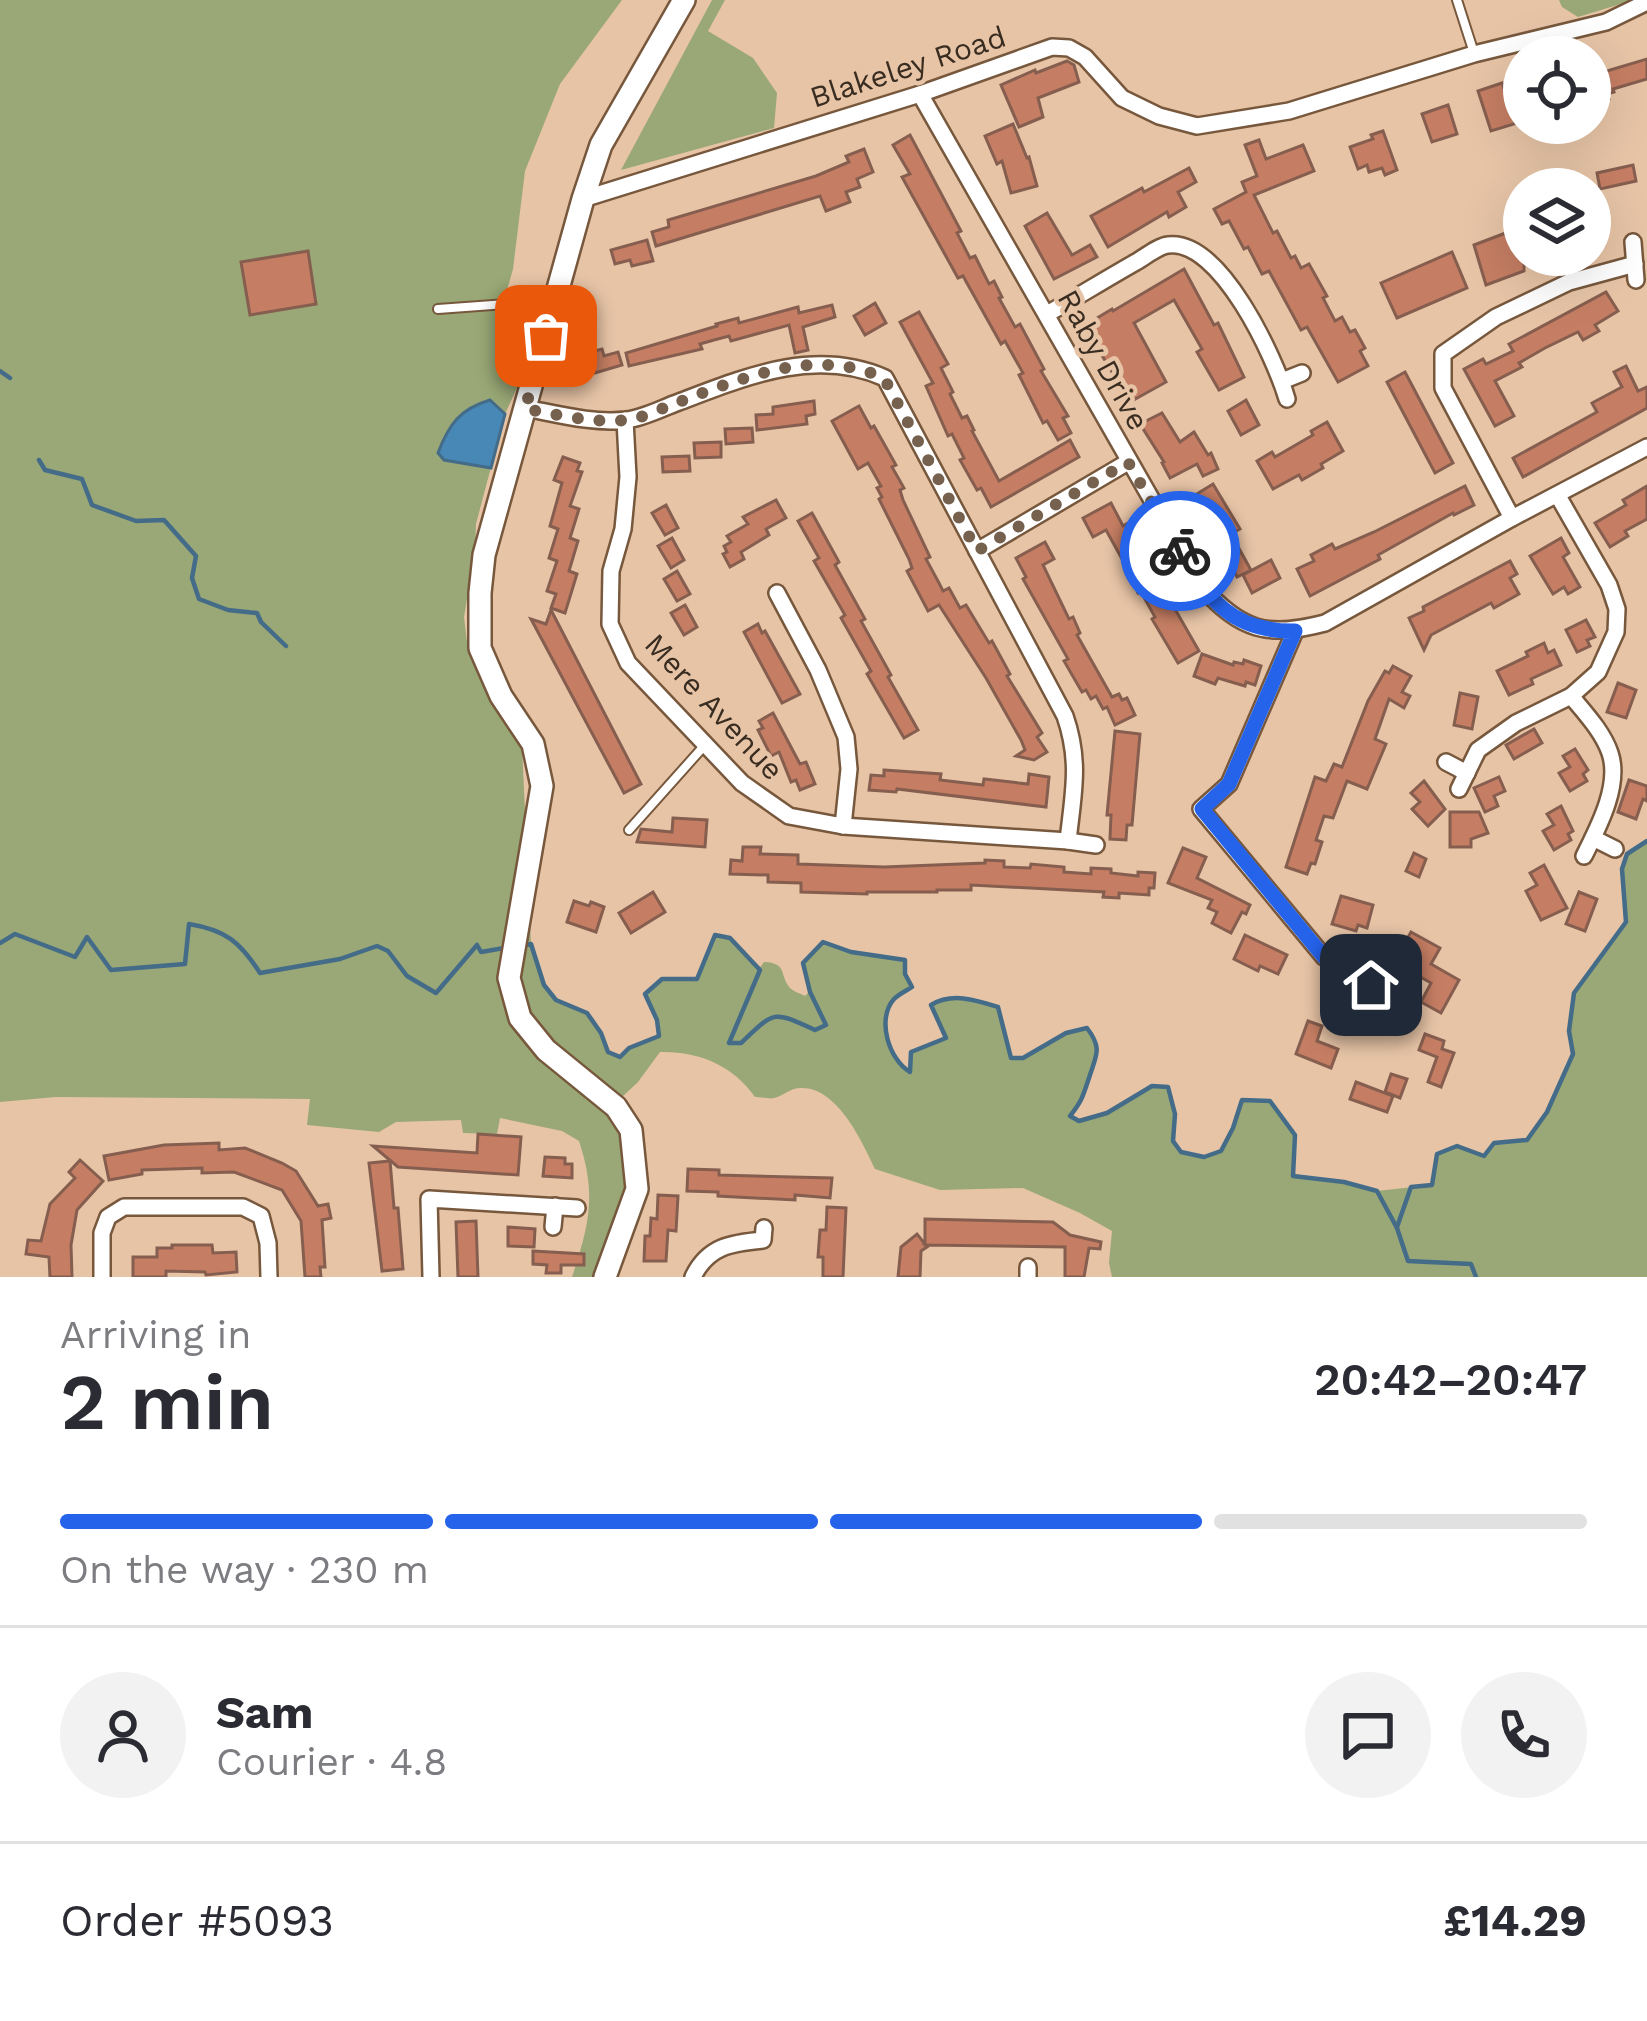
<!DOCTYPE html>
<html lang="en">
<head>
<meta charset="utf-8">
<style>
  :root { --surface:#fff; --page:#f2f2f3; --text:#2b2b33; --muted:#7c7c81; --line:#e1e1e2; --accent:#2563eb }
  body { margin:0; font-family:"Work Sans",sans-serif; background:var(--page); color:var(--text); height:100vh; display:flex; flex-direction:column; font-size:45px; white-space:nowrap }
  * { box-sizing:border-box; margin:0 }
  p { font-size:39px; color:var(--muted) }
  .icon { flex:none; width:66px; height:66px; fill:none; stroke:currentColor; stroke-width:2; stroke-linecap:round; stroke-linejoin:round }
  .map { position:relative; height:1277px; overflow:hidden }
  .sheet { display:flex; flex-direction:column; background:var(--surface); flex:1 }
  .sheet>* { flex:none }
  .controls { position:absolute; left:1503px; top:36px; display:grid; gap:24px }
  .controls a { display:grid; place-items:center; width:108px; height:108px; border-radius:50%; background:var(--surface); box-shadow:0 12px 48px #0002; font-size:60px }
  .pin { position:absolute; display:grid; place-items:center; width:102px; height:102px; color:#fff; margin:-51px; border-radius:24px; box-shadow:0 6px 18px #0006 }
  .courier { position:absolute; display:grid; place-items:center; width:120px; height:120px; margin:-60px; border:9px solid #2563eb; border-radius:50%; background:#fff; color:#222; box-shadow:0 3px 15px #0007 }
  .head em { font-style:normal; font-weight:600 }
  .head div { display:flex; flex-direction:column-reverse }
  .head { display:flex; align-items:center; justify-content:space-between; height:204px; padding:0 60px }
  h1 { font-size:78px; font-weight:600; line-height:90px }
  .bar { display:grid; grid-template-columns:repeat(4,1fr); gap:18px 12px; align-content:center; height:144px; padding:0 60px }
  .bar i { height:15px; border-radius:9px; background:var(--line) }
  .bar .active { background:var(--accent) }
  .bar p { grid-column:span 4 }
  .line { display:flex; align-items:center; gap:30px; padding:0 60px; border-top:3px solid var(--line) }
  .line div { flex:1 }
  .round { display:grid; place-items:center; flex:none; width:126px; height:126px; border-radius:63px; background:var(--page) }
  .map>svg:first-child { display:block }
  .green { fill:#99a876 }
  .water { fill:#4888b6; stroke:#446c89; stroke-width:3 }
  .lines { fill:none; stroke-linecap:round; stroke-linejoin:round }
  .stream { stroke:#446c89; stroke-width:4.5 }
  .building { fill:#c57e63; stroke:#865e4f; stroke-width:3 }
  .lane-casing { stroke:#77583d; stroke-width:12 }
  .street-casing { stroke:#77583d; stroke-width:20 }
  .secondary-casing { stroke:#77583d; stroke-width:26 }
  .lane { stroke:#fff; stroke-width:8 }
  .street { stroke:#fff; stroke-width:15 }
  .secondary { stroke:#fff; stroke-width:21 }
  .done { stroke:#76614f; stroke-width:12; stroke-dasharray:0 21.6 }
  .route { stroke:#2563eb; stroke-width:15 }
  .labels { text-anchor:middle; stroke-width:9; stroke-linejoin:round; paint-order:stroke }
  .street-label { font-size:30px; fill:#392c20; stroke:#e7c4a6 }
</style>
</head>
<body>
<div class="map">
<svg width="1647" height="1277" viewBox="0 0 1647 1277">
  <rect width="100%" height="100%" fill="#e7c4a6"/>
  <g class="green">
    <path d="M0 0H622L560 84 525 171 513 269 498 322 533 310 537 326 528 364 505 414 476 524 475 551 464 617 468 651 488 696 522 746 531 944 544 985 556 1000 587 1013 601 1033 608 1052 620 1057 629 1048 659 1036 657 1020 645 994 662 979H697L715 935 730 938 759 969 764 962C788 963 779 975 790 988 794 992 800 993 805 996L809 992 803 963 823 942 851 952 905 960V974L912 987C906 991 899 994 895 999 877 1018 888 1059 909 1071L911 1052 946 1037 931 1005C952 992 976 1000 998 1007L1012 1058H1023L1066 1033 1087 1028C1103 1049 1096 1055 1089 1077 1083 1095 1083 1100 1070 1115L1079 1121 1107 1113 1152 1086 1168 1087 1175 1114 1173 1141 1181 1152 1204 1157 1221 1151 1233 1128 1242 1100 1270 1101 1295 1135 1293 1176 1344 1182 1377 1191 1431 1185 1437 1154 1457 1146 1483 1156 1494 1143 1527 1140 1547 1112 1573 1054 1569 1031 1574 993 1626 922 1622 869 1627 854 1647 841V1277H1112L1109 1263 1112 1231 1080 1213 1023 1188 940 1190 875 1169C862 1141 837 1087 801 1088 789 1088 784 1096 774 1098 771 1099 759 1097 755 1097 733 1065 698 1051 660 1052L638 1082 606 1112 618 1130 629 1183 597 1277H572C589 1225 597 1195 579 1141L562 1131 500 1118 497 1134 463 1133 461 1120 396 1122 379 1132 307 1125 310 1099 56 1097 0 1102Z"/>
    <path d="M712 0H725L708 31 753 58 777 93 774 128 621 170Z"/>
    <path d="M1559 0H1634L1578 17 1562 7Z"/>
  </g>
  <path class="water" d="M490 400 505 414 491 468 444 460 438 453C449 424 460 409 490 400Z"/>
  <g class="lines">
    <g class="stream">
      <path d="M0 371 10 378"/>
      <path d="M39 460 45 470 82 479 92 505 136 521 164 520 196 556 192 578 199 599 228 610 257 613 261 622 286 646"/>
      <path d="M0 943 15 934 75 957 87 937 111 970 185 964 189 924C226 930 240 942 260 973L340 959 377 946 388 951 407 976 436 993 477 945 481 952 510 947"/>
      <path d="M521 946 531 944 544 985 556 1000 587 1013 601 1033 608 1052 620 1057 629 1048 659 1036 657 1020 645 994 662 979H697L715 935 730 938 760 970 729 1043H741C775 1011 772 1010 815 1030L826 1025 810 992 803 963 823 942 851 952 905 960V974L912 987C906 991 899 994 894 999 876 1019 889 1060 910 1072L911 1052 946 1038 931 1005C952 992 976 1000 998 1007L1011 1058H1023L1066 1033 1087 1028C1103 1049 1096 1055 1089 1078 1083 1096 1082 1101 1070 1116L1079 1121 1107 1113 1152 1086 1168 1087 1175 1114 1173 1141 1181 1152 1204 1157 1221 1151 1233 1128 1242 1100 1270 1101 1295 1135 1293 1176 1344 1182 1377 1191 1397 1228 1408 1261 1471 1264 1476 1277"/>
      <path d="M1397 1227 1411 1187 1432 1185 1437 1154 1457 1146 1484 1156 1494 1143 1527 1140 1547 1112 1573 1054 1569 1031 1574 993 1626 922 1622 869 1627 854 1647 841"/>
    </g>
  </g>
  <g class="building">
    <path d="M1647 59V79L1613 89 1614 92 1607 94 1609 99 1590 104V82L1602 79 1600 73Z"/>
    <path d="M1067 61 1074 65 1079 82 1038 98 1043 117 1019 127 1001 85 1035 70 1036 73Z"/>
    <path d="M1502 83 1509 103 1524 98V121L1491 131 1478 91Z"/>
    <path d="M1448 105 1457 134 1432 142 1422 114Z"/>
    <path d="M1013 124 1027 158 1029 157 1037 186 1011 193 1002 161 997 164 985 136Z"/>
    <path d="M1383 131 1397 170 1385 175 1382 168 1369 172 1367 165 1358 169 1350 147 1373 139 1371 135Z"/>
    <path d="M910 135 961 231 957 233 970 258 975 256 989 284 994 281 1002 297 999 298 1015 327 1020 324 1044 369 1041 371 1068 416 1063 418 1071 433 1058 440 1047 421 1043 423 1019 375 1023 373 1005 341 1001 344 963 276 958 278 902 177 910 174 893 145Z"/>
    <path d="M1259 140 1266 159 1303 145 1314 171 1254 195 1273 233 1277 231 1291 258 1295 256 1301 268 1309 264 1327 296 1323 298 1335 321 1342 317 1350 332 1355 330 1365 348 1360 351 1368 366 1338 382 1307 327 1301 330 1269 271 1262 274 1248 247 1244 249 1229 221 1222 224 1214 209 1246 192 1242 182 1257 176 1245 145Z"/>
    <path d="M864 149 873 172 857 179 860 187 846 192 850 202 826 211 820 196 656 246 652 232 669 227 668 220 816 176 849 162 846 156Z"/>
    <path d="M1633 165 1636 181 1600 189 1597 173Z"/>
    <path d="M1189 168 1196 182 1178 192 1186 207 1169 217 1167 212 1108 247 1091 216 1142 188 1144 192Z"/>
    <path d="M1047 213 1072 255 1090 245 1097 257 1054 279 1025 226Z"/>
    <path d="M1524 226V271L1486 285 1474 245Z"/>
    <path d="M647 240 653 261 632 266 630 260 615 264 611 250Z"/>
    <path d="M308 251 316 304 250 315 241 262Z"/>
    <path d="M1452 252 1467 288 1397 318 1381 283Z"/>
    <path d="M1184 269 1214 325 1218 323 1244 377 1219 390 1197 352 1202 349 1174 300 1134 323 1166 382 1130 402 1089 334 1092 332 1087 324 1112 309 1113 311Z"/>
    <path d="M1606 292 1618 311 1595 325 1599 331 1583 340 1578 332 1545 348 1519 363 1522 367 1495 381 1514 416 1495 426 1464 369 1483 359 1486 364 1513 351 1509 344Z"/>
    <path d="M875 303 886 323 865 335 854 316Z"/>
    <path d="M832 305 835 317 803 327 808 350 795 353 789 325 731 341 729 336 714 340 700 344 702 349 629 366 626 353 717 326 716 324 738 318 739 323 798 307 799 313Z"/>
    <path d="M919 312 948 364 941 368 953 392 950 394 962 418 967 416 974 430 972 431 999 481 1070 440 1079 457 991 507 981 488 977 490 960 460 964 458 952 434 948 436 926 386 933 383 900 322Z"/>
    <path d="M602 349 604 356 618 352 622 365 595 373 593 369 585 372 579 355Z"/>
    <path d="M1626 366 1638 391 1647 387V408L1523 477 1513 458 1597 412 1592 403 1622 387 1614 372Z"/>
    <path d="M1405 372 1453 463 1435 473 1387 382Z"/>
    <path d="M1246 400 1259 425 1241 435 1228 411Z"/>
    <path d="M814 401 815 414 806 416 807 424 757 430 756 415 773 414V407Z"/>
    <path d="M859 406 871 428 874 426 896 465 892 467 904 488 900 490 903 500 930 557 926 559 939 583 943 591 949 588 960 608 966 605 989 643 992 641 1010 674 1007 676 1042 733 1037 737 1047 752 1034 760 1016 756 1025 750 1021 740 986 678 939 605 928 611 907 571 912 568 909 559 879 499 882 497 877 488 881 486 868 463 858 469 832 421Z"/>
    <path d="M1162 413 1180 442 1194 432 1208 455 1211 453 1218 469 1203 476 1197 464 1170 478 1162 463 1164 462 1140 424Z"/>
    <path d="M1327 422 1343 451 1321 464 1323 468 1302 480 1299 475 1273 489 1257 461 1272 452 1275 457 1313 435 1311 431Z"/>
    <path d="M752 428 753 442 726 444 725 429Z"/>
    <path d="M721 442V457L695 458 694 443Z"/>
    <path d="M689 456 690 471 663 472 662 457Z"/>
    <path d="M563 457 580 463 577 471 582 472 570 506 579 509 570 538 578 541 569 571 577 574 565 613 551 608 556 594 547 591 557 561 549 558 558 529 550 526 562 483 554 480Z"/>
    <path d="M1213 484 1240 529 1231 534 1251 570 1237 577 1232 566 1227 570 1187 500Z"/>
    <path d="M1465 486 1474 505 1454 515 1453 513 1378 555 1380 559 1310 596 1297 569 1314 561 1311 555 1332 544 1335 549 1374 532Z"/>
    <path d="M1647 486V519L1625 531 1628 536 1610 547 1595 523 1626 505 1623 500Z"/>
    <path d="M776 500 786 518 766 529 769 535 741 552 744 559 730 567 723 554 727 552 724 546 731 542 727 536 748 524 743 517Z"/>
    <path d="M1111 503 1123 526 1128 523 1136 537 1153 577 1156 576 1199 651 1178 663 1152 619 1155 617 1141 592 1138 593 1132 577 1106 530 1093 537 1083 518Z"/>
    <path d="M666 505 678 528 665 535 652 513Z"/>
    <path d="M812 513 839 562 835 565 865 619 861 621 891 675 888 677 918 730 904 738 867 674 871 671 841 618 845 615 814 561 819 558 798 521Z"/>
    <path d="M672 538 684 560 671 568 658 546Z"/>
    <path d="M1561 538 1569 553 1563 557 1580 587 1568 594 1564 587 1553 594 1530 556Z"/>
    <path d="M1045 542 1054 559 1043 565 1069 619 1073 617 1080 633 1077 635 1112 697 1119 694 1122 700 1127 698 1135 715 1115 725 1107 707 1103 709 1096 696 1091 699 1086 690 1082 692 1064 661 1068 659 1023 579 1026 577 1016 558Z"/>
    <path d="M1271 560 1280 578 1252 593 1243 575Z"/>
    <path d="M1510 561 1517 574 1510 578 1519 594 1494 608 1491 603 1431 635 1424 650 1409 618 1424 611 1423 607Z"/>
    <path d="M677 571 690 594 677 601 664 579Z"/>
    <path d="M685 605 697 627 684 635 671 613Z"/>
    <path d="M551 610 641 784 624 793 531 619 546 624Z"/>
    <path d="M1586 620 1595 637 1587 640 1590 646 1577 652 1566 630Z"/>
    <path d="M758 624 762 633 765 631 800 694 782 703 744 632Z"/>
    <path d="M1544 643 1548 653 1554 650 1561 665 1531 679 1533 684 1509 695 1497 671 1528 656 1526 652Z"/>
    <path d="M1202 654 1233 665 1234 662 1243 664 1244 660 1261 666 1255 685 1246 682 1245 686 1218 678 1215 684 1194 676Z"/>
    <path d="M1393 666 1411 676 1402 692 1410 696 1404 708 1389 699 1375 739 1386 744 1367 789 1347 781 1333 818 1324 816 1316 840 1322 842 1315 864 1311 863 1307 874 1286 867 1315 777 1326 781 1334 764 1342 767 1368 701 1385 671 1389 673Z"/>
    <path d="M1618 683 1636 690 1626 718 1607 712Z"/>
    <path d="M1460 693 1478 697 1472 729 1454 725Z"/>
    <path d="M773 713 800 764 806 762 815 784 800 790 796 780 791 782 779 752 771 756 758 730 763 728 759 721Z"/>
    <path d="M1534 729 1542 743 1514 759 1506 745Z"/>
    <path d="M1115 731 1140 734 1132 825H1127L1126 840 1110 839 1111 815H1107Z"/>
    <path d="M1575 749 1588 770 1583 774 1587 781 1570 791 1559 773 1570 767 1563 756Z"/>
    <path d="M884 770 941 774 940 780 983 785 984 779 1028 784 1029 774 1049 777 1046 807 897 789 896 792 869 790 871 775 884 776Z"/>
    <path d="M1499 777 1505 791 1494 796 1498 806 1485 812 1474 788Z"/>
    <path d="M1629 780 1647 786V801L1643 799 1636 819 1618 812Z"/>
    <path d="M1424 781 1445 809 1428 826 1412 809 1420 802 1411 793Z"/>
    <path d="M1561 806 1573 831 1568 834 1571 840 1554 850 1543 831 1554 825 1547 814Z"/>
    <path d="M1450 812H1479L1488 833 1471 839V847H1450Z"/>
    <path d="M673 818 707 820 705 847 637 842 641 829 672 832Z"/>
    <path d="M743 847H761L760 854 798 855V864L884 867 985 863V860L1004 861V867L1030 868 1031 864 1064 867V872L1091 874V868L1111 869V873L1138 876V872L1155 873 1154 888H1149V895L1119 893V898L1103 897 1104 892 971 885V890H937V892H867V894L801 892V883L768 882V875L730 874 731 860 742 861Z"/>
    <path d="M1183 848 1206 857 1197 878 1250 905 1246 914 1242 912 1231 933 1212 923 1217 912 1208 908 1212 900 1168 883Z"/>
    <path d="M1414 853 1426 859 1419 877 1406 871Z"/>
    <path d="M1544 865 1567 908 1541 920 1526 891 1537 885 1530 873Z"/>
    <path d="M653 892 665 912 631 933 619 913Z"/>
    <path d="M1579 892 1597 899 1585 931 1566 924Z"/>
    <path d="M1341 896 1373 905 1367 928 1358 925 1356 931 1332 924Z"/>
    <path d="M574 901 589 906 591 902 604 907 596 932 567 922Z"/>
    <path d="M1411 932 1440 948 1431 964 1459 980 1441 1013 1421 1002 1431 983 1394 962Z"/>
    <path d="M1245 935 1287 955 1278 974 1260 966 1258 971 1234 959Z"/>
    <path d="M1308 1021 1322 1026 1317 1041 1338 1049 1331 1068 1296 1054Z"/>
    <path d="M1425 1034 1444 1041 1442 1049 1454 1053 1441 1087 1428 1082 1437 1057 1419 1050Z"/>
    <path d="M1391 1074 1407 1079 1400 1098 1385 1092Z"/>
    <path d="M1356 1082 1393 1096 1387 1112 1350 1099Z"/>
    <path d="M478 1134 521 1137 518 1175 398 1167 373 1146 477 1153Z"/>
    <path d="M219 1143V1150L245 1148 282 1163 296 1171 318 1206 328 1204 331 1218 322 1220 325 1267H320L321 1277H305L301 1221 282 1190 234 1172 202 1173V1168L142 1170V1174L109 1180 104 1156 164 1145Z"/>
    <path d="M545 1157 565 1158V1164H572V1178L543 1176Z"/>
    <path d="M80 1160 103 1181 77 1210 71 1245 72 1277H50L49 1257 26 1254 28 1240 41 1241 50 1204 75 1178 69 1172Z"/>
    <path d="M390 1161 394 1208H398L403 1269 382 1271 369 1163Z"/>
    <path d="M688 1169 719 1170V1175L832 1178 830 1198 795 1195V1200L718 1196V1192L687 1191Z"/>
    <path d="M658 1195 678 1196 676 1231 668 1230 666 1261H644L645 1236H650L651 1218 657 1219Z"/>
    <path d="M827 1207 846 1208 843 1277H823V1257H818L819 1243 820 1230H826Z"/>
    <path d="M925 1219 1053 1222 1070 1235 1101 1242 1100 1249 1089 1248 1084 1277H1065V1247L925 1245 927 1247 921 1251 920 1277H898L901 1247 917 1234 925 1244Z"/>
    <path d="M476 1221 478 1277H458L456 1222Z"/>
    <path d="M508 1227 535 1229 534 1247 508 1246Z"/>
    <path d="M172 1245H212L213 1253 236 1252 237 1272 206 1275 205 1272 166 1271V1277H133V1257H157V1248H172Z"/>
    <path d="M533 1251 584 1254V1265H561V1273H546L547 1265 533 1264Z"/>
  </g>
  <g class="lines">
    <defs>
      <g id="lane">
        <path d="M1457 0 1474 53"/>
        <path d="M438 309 549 301"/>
        <path d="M629 830 704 746"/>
      </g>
      <g id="street">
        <path d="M920 94 1201 586C1241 631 1267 638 1325 623L1512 518 1647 447"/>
        <path d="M583 199 920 94 1052 47 1069 48 1085 57 1122 98 1159 116 1197 126 1289 111 1474 54 1606 22 1647 2"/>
        <path d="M1633 242 1636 280"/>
        <path d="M1047 314C1077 297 1106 279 1136 262 1145 257 1158 246 1168 245 1220 238 1275 358 1287 399"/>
        <path d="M1282 381 1302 373"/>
        <path d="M525 408C557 414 594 424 626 420 644 418 662 408 679 402 745 377 815 347 885 378L1065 716C1081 762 1073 794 1068 841L843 826 789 816 742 783 628 663 610 624 611 571 623 529 628 477 625 420"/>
        <path d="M1512 518 1443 388V354L1496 317 1569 282 1635 264"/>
        <path d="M977 551 1128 462"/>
        <path d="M777 593 818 670 846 737 849 769 843 826"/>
        <path d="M1295 631 1229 784 1201 809 1324 957 1371 985 1376 1005"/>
        <path d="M1571 696C1585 713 1603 732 1610 753 1621 785 1598 828 1584 856"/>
        <path d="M1446 762 1467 773"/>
        <path d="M1459 789 1478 750 1516 723 1571 696 1598 672 1616 632 1617 609 1609 585 1558 496"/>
        <path d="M1593 838 1615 849"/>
        <path d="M1068 841 1096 845"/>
        <path d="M1371 985 1381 960"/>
        <path d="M553 1227 555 1206"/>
        <path d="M1028 1267V1277"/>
        <path d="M102 1277V1233L108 1217 124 1207H243L261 1216 268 1243 269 1277"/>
        <path d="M431 1277 429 1199 577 1208"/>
        <path d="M693 1277C708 1246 731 1243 763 1240L764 1228"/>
      </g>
      <path id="secondary" d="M605 1277 637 1189 631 1130 616 1107 546 1050 520 1018 509 978 542 786 533 744 501 696 480 648V593L484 555 583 199 601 145 684 0"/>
    </defs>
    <use href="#lane" class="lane-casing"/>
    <use href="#street" class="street-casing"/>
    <use href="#secondary" class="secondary-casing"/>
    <use href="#lane" class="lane"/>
    <use href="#street" class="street"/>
    <use href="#secondary" class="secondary"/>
  </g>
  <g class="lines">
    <path class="done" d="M546 336 525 409C555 414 596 424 626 420 644 418 662 408 679 402 745 377 815 347 884 378L977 551 1128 462 1180 551"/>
    <path class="route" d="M1180 551C1209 600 1232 632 1295 631L1229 784 1202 809 1324 957 1371 985"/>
  </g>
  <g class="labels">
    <g class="street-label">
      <text transform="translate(908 67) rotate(-18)" y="10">Blakeley Road</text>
      <text transform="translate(1103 360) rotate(61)" y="10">Raby Drive</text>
      <text transform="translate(714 707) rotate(47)" y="10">Mere Avenue</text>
    </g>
  </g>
</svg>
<div class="controls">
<a><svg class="icon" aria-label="locate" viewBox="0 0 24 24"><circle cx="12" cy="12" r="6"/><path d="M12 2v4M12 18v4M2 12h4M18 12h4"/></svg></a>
<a><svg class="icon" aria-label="layers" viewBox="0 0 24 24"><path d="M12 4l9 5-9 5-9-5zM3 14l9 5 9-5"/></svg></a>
</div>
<div class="pin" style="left:546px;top:336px;background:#ea580c"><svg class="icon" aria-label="bag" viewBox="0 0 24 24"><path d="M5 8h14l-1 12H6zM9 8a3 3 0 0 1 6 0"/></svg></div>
<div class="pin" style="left:1371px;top:985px;background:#1f2937"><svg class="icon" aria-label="home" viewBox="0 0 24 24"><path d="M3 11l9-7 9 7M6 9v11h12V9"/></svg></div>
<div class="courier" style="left:1180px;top:551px"><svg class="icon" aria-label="bike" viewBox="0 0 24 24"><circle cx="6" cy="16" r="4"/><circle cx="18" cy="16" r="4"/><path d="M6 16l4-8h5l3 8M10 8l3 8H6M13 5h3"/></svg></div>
</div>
<section class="sheet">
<div class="head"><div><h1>2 min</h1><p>Arriving in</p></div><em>20:42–20:47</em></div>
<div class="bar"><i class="active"></i><i class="active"></i><i class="active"></i><i></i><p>On the way · 230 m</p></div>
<div class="line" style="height:216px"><a class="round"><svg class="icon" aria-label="person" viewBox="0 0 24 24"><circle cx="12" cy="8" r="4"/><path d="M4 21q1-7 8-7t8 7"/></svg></a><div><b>Sam</b><p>Courier · 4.8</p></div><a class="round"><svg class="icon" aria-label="chat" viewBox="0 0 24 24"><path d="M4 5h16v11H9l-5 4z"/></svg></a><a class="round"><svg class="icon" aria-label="phone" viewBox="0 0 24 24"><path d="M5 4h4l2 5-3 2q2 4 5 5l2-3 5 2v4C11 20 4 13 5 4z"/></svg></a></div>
<div class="line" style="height:156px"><div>Order #5093</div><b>£14.29</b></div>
</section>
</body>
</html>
